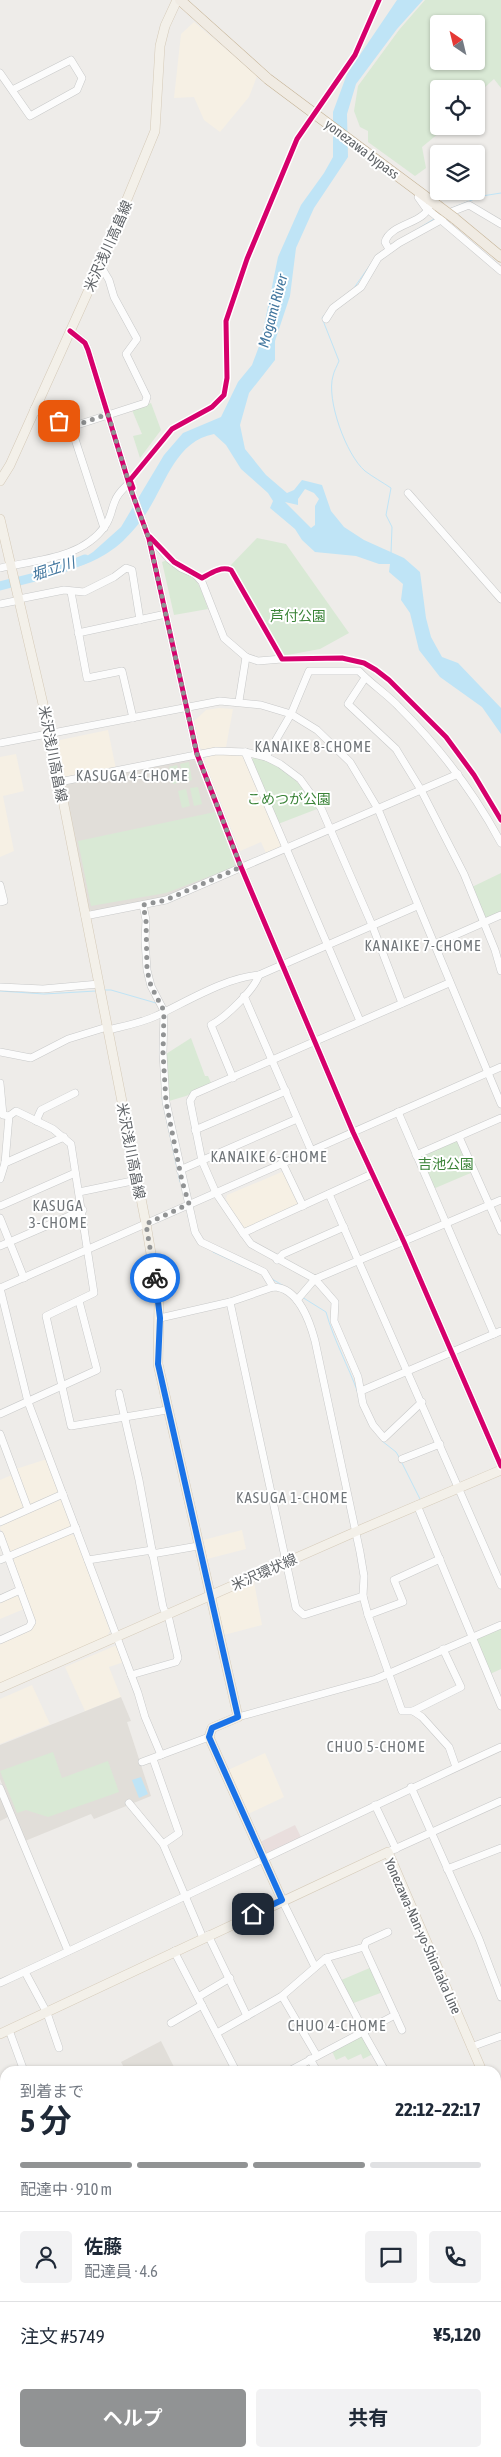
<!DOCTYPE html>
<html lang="ja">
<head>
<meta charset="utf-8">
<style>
  :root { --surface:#fff; --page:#f2f2f3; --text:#1f2937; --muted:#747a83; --line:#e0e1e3; --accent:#919394 }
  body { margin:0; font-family:"Asap Condensed","Noto Sans JP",sans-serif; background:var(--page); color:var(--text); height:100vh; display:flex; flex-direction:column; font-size:19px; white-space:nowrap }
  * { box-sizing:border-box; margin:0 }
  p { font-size:16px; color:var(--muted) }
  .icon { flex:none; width:28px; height:28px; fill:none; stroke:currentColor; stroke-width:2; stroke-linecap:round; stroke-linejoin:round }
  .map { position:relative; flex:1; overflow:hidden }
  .drawer { position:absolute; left:0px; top:2066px; width:501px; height:391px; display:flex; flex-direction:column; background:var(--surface); border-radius:15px 15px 0 0; box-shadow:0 1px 4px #0004 }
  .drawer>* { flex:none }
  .needle { width:32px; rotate:325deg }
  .controls { position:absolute; left:430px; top:15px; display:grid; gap:10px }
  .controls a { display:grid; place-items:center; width:55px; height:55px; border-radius:5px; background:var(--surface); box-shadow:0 1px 4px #0004; font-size:25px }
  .pin { position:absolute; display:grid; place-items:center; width:42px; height:42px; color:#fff; margin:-21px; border-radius:10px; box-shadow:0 2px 8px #0006 }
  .courier { position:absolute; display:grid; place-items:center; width:50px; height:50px; margin:-25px; border:4px solid #1a73e8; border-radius:50%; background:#fff; color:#222; box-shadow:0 1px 6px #0007 }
  .headline em { font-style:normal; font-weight:700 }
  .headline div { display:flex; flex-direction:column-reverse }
  .headline { display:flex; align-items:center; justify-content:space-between; height:85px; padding:0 20px }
  h1 { font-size:32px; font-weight:700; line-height:38px }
  .bar { display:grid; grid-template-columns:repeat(4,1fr); gap:8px 5px; align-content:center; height:60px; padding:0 20px }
  .bar i { height:6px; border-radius:4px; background:var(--line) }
  .bar .current { background:var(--accent) }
  .bar p { grid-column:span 4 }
  .line { display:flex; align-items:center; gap:12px; padding:0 20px; border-top:1px solid var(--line) }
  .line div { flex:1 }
  .round { display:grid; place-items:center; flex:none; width:52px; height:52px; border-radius:5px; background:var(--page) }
  .primary-button { display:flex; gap:10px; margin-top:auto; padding:10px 20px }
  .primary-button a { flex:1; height:58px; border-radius:5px; background:var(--accent); color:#fff; font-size:20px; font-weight:700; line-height:58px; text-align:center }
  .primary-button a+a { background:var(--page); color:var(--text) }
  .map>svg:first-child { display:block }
  .commercial { fill:#f6f0e4 }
  .education { fill:#e1ded9 }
  .medical { fill:#e9dedd }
  .green { fill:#d9e9d5; fill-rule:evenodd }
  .water { fill:#bfe4f6; fill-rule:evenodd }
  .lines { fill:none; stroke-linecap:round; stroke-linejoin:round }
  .stream { stroke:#bfe4f6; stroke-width:1 }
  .river { stroke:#bfe4f6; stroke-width:9 }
  .minor-casing { stroke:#c8c9c9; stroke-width:8 }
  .major-casing { stroke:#d5cab8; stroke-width:10 }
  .highway-casing { stroke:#c5b396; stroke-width:11 }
  .minor { stroke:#fcfcfc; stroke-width:7 }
  .major { stroke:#f3f0e9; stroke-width:9 }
  .highway { stroke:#f0ebe3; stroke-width:10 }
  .highway-bridge-casing { stroke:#c5b396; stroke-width:11; stroke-linecap:butt }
  .highway-bridge { stroke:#f0ebe3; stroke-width:10 }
  .cycleway-casing { stroke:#fff; stroke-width:8 }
  .cycleway { stroke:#d6006c; stroke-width:5 }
  .done { stroke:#919394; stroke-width:5; stroke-dasharray:0 9 }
  .route { stroke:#1a73e8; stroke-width:6 }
  .labels { text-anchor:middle; stroke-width:4; stroke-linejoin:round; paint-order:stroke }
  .street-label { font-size:14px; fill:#5f6367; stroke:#fff }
  .park-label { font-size:14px; fill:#3b8438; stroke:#fff }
  .water-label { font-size:15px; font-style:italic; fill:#41769e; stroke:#fff }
  .neighbourhood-label { font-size:15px; letter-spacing:1px; fill:#707579; stroke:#fff }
</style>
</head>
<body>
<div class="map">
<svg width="501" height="2457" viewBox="0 0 501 2457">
  <rect width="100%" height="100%" fill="#eeece9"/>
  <g class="commercial">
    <path d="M194 22 257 76 249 97 220 132 204 120 194 97 174 98 181 34Z"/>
    <path d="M219 708 233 709 226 747 205 751 199 747 194 721 206 710Z"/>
    <path d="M108 730 116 769 68 779 64 775 58 744 60 740Z"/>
    <path d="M217 753 245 754 284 845 266 853 261 842 240 851 204 761 208 755Z"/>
    <path d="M16 754 24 791 3 796 14 851 0 857V757Z"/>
    <path d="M284 1171 299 1203 297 1206 247 1229 243 1228 232 1211 226 1199 227 1195Z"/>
    <path d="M47 1459 59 1491 57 1495 32 1505 29 1503 16 1469Z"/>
    <path d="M14 1474 25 1505 24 1510 0 1519V1480Z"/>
    <path d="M60 1499 63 1500 72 1523 70 1528 13 1552 10 1551 0 1528 2 1524Z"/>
    <path d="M242 1530 246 1549 207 1559 203 1540Z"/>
    <path d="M70 1534 75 1536 110 1631 106 1638 0 1685V1643L31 1629 13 1561 15 1557Z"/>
    <path d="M254 1582 262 1625 224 1635 214 1599Z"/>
    <path d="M16 1596 19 1597 24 1609 0 1619V1602Z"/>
    <path d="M117 1645 124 1662 109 1667 121 1697 85 1711 65 1667Z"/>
    <path d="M32 1685 50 1724 0 1744V1699Z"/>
    <path d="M265 1753 284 1797 248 1814 228 1770Z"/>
  </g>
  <g class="education">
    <path d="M192 757 196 760 237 862 236 867 167 897 91 911 87 907 63 788 67 783Z"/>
    <path d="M121 1697 131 1721 127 1722 151 1796 94 1819 91 1814 25 1841 0 1779V1745Z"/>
    <path d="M0 1793 10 1816 0 1821Z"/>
    <path d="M161 2041 176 2071H126L121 2062Z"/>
    <path d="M501 2394V2457H445L452 2453 496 2452V2397Z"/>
    <path d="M392 2452 418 2453 420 2457H384Z"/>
  </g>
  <path class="medical" d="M295 1825 302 1839 267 1856 260 1842Z"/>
  <g class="green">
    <path d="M425 0H501V88L494 79 476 95V89H439V126H454L439 133 422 147 426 168 415 176 368 142V131L360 127 354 111 358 86 399 30ZM439 24H476V61H439Z"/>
    <path d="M151 403 161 430 140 458 133 436 142 434 132 410Z"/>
    <path d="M257 538 286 544 349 633 320 649 282 656 230 566Z"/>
    <path d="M167 560C178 572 181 568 191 576 200 582 204 598 208 609L174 615 162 562Z"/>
    <path d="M255 756C283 764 303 784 317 809L278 824 250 761Z"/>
    <path d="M189 762 192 780 184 782 180 764Z"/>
    <path d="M177 765 181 782 173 784 169 767Z"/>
    <path d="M198 787 202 804 194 806 190 788Z"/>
    <path d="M186 789 190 806 182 808 178 791Z"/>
    <path d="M215 812 235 861 234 867 166 893 91 906 78 841Z"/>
    <path d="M501 873V913L486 919 472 887Z"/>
    <path d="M191 1038 205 1076H208L211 1083 186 1096 169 1101 166 1054Z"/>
    <path d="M459 1139 473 1172 433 1189 419 1156Z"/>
    <path d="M501 1628V1669L490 1674 475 1638Z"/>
    <path d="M53 1752 62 1778 108 1761 119 1792 48 1817 26 1810 17 1813 0 1771Z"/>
    <path d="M372 1967 383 1992 351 2004 339 1981Z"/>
    <path d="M360 2036 366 2039 373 2054 363 2059 361 2054 348 2060 345 2056 336 2060 332 2051Z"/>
  </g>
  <g class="water">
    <path d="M397 0H423L397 29 356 84 347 114 348 157 314 208 296 248 290 296 275 341V360L249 393 240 425 245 449 266 475 287 493 294 490 302 480 322 485 331 511 344 527 364 540 404 558 420 572 426 618 431 637 442 657 458 663 501 708V734L482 707 440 677 419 650 410 613 401 600 403 584 389 572 390 564H379L356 556 315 552 302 540 295 529 270 508 273 501 268 493 241 469 226 445 214 434C176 441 166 483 147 512 141 522 131 533 123 541 103 559 87 564 62 572L93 552 121 527 164 455 183 433 221 417 238 382 252 365 261 341 278 257 301 205 324 173 333 157V112L347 74ZM305 489 314 493 319 499 315 506V525L311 528 285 502 298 505V499Z"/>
    <path d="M141 1777 148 1794 139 1798 132 1780Z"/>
  </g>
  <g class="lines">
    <g class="stream">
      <path d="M452 208 482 196 501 193"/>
      <path d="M416 230 434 219"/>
      <path d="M354 288 377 255"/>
      <path d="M327 312 322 318 339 361C337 366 334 371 333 376 326 399 346 455 365 471 373 477 382 482 391 488L386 515 392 527 391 553"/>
      <path d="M105 990H111L156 1003"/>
      <path d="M0 991 44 994 96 991"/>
      <path d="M162 1098 180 1182"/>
      <path d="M188 1215 193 1235"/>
      <path d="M213 1252 252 1270"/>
      <path d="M272 1279 284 1286"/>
      <path d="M302 1297 326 1312C334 1341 348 1365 358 1393"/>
      <path d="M382 1441 396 1452 399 1457"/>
      <path d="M402 1463 420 1499"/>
    </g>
    <g class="river">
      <path d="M0 586 51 573 85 559"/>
      <path d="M135 2452 137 2457"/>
    </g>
    <defs>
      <g id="minor">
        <path d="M0 73 30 116 77 90 82 78 71 60 12 90"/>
        <path d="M421 193 418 197 425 207"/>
        <path d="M431 212 441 220 444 217"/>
        <path d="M451 212 469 205 501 224"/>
        <path d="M389 249 385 242C389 227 413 224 423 215 427 212 430 206 432 202"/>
        <path d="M326 319 333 308 361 287 378 258 399 243 441 220 501 271"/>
        <path d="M70 331 85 343 88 350 131 490 149 539 197 754 241 867 353 1132 404 1242 501 1466"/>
        <path d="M34 409 71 427 145 403 147 397 126 354 137 339 114 297 109 280 100 265"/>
        <path d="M71 427 104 528"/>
        <path d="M408 493 501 599"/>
        <path d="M149 539 151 538 169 559 181 568 195 574 202 582 224 638 246 657 258 661 282 659"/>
        <path d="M0 568C36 560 82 559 105 526 111 518 111 510 115 501 117 494 124 488 129 483"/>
        <path d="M71 592 87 678 122 671 133 718"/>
        <path d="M19 599 64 590 84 592 114 577 126 568 132 570 140 620"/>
        <path d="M0 604 20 600"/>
        <path d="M78 633 166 614"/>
        <path d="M365 678 348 704 396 749 421 790 464 874 495 950 501 971"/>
        <path d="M239 701 246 657"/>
        <path d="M0 743 220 701 261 705 291 714 317 730 350 762 378 809 501 1104"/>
        <path d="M245 752 360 1021"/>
        <path d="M266 757 291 714 309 671H359C371 684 387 694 399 707 440 748 474 792 501 843"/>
        <path d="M59 782 216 751 245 752 266 757 280 764 300 779 321 808 372 925 402 1003"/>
        <path d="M0 885 4 901 0 902"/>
        <path d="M143 905 146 920 145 940 147 970 151 986 164 1011 163 1053 166 1102 195 1232 201 1242 264 1272 273 1287"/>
        <path d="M85 916 166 900 458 774"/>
        <path d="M435 944 501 915"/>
        <path d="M449 983 194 1094 190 1101 202 1161 216 1193 243 1233 251 1244 315 1279 501 1200"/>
        <path d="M0 987 43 989 99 984"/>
        <path d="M244 996 311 1150"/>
        <path d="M108 1030C124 1026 141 1023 156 1016 188 1001 224 978 259 975L417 906"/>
        <path d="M0 1052 31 1058 68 1039 107 1027"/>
        <path d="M233 1078 211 1025C225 1018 254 990 259 975"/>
        <path d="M0 1083 3 1115 9 1116"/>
        <path d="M398 1112 494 1334"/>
        <path d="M36 1121 41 1110 75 1093"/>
        <path d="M195 1130 286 1091"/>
        <path d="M459 1137 501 1231"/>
        <path d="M416 1155 501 1118"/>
        <path d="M282 1162 303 1206"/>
        <path d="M5 1163 64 1137"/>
        <path d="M180 1170 297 1119"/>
        <path d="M0 1179 5 1163 9 1116 16 1111 53 1129 71 1144 94 1293 46 1316 71 1426 167 1410"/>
        <path d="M79 1192 137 1180"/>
        <path d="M329 1194 501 1585"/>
        <path d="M0 1206 75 1173"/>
        <path d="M0 1218 24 1278"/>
        <path d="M243 1233 372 1174"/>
        <path d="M0 1246 83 1210"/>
        <path d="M277 1260 283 1254 344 1227"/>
        <path d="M0 1288 501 1067"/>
        <path d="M0 1288 28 1402 138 1693 145 1717 161 1755"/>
        <path d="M297 1300 315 1279 335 1302 334 1321 358 1377 363 1404 373 1425 384 1438 422 1402"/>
        <path d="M230 1302 296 1608 304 1615 363 1596"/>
        <path d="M160 1318 230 1302 273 1287C298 1287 310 1322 315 1341L360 1552 364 1576 363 1596 368 1615 402 1711H413L422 1717 449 1747 456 1767"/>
        <path d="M361 1391 501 1331"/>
        <path d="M119 1393 139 1480 152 1550"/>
        <path d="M0 1414 97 1370 79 1301"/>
        <path d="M0 1434 28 1509"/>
        <path d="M402 1459 440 1444"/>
        <path d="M417 1505 501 1706"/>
        <path d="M0 1522 63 1494"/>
        <path d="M0 1535 32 1622 29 1627 0 1640"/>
        <path d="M152 1554 198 1546"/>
        <path d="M0 1560 76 1528"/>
        <path d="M88 1560 152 1550 163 1607 167 1616"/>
        <path d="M0 1599 20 1590"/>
        <path d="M368 1615 403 1602 394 1580 440 1559"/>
        <path d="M131 1675 176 1662 178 1658 168 1615"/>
        <path d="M413 1711 461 1687 443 1649"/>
        <path d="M238 1717 376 1679 501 1625"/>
        <path d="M153 1759 179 1833 163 1844"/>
        <path d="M142 1762 209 1737"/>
        <path d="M411 1787 479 1939 501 1997"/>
        <path d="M0 1788 68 1951"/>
        <path d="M129 1803 163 1844 203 1938"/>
        <path d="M375 1805 396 1849"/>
        <path d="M388 1852 501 1801"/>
        <path d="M447 1869 501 1848"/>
        <path d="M282 1900 315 1967"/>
        <path d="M208 1935 247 2016"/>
        <path d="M364 1947 402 2030"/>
        <path d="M174 1951 236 2071"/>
        <path d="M326 1958 364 2031"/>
        <path d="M25 1972 47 2013 59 2048"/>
        <path d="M0 1983C168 1906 333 1824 501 1747"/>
        <path d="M282 1996 317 2056"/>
        <path d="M198 1997 230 1978"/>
        <path d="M171 2023 202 2005"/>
        <path d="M9 2030 24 2071"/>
        <path d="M363 2032 385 2071"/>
        <path d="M217 2033 282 1996 326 1958 364 1947 366 1942 388 1932"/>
        <path d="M471 2047 501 2036"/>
        <path d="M310 2059 317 2071"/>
        <path d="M289 2071 395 2015"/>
        <path d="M0 2097 5 2094"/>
        <path d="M0 2184 5 2190"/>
        <path d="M496 2194 501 2192"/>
        <path d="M0 2243 5 2239"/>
        <path d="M496 2282 501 2290"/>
        <path d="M496 2303 501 2301"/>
        <path d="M0 2340 5 2346"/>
        <path d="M496 2392 501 2390"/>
        <path d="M73 2452 75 2457"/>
        <path d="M128 2452 129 2457"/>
        <path d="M191 2452 194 2457"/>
        <path d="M250 2452 253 2457"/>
        <path d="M422 2452 425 2457"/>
        <path d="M159 2457 167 2452"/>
        <path d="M377 2457 385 2452"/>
      </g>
      <g id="major">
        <path d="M0 481 10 465 100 265 155 131 160 46 165 26 177 0"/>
        <path d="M0 519 50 734 146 1224 159 1301 158 1364 238 1717 212 1728 209 1737 282 1900"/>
        <path d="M0 1688 355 1532 501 1470"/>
        <path d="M0 2034 388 1852 482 2071"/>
        <path d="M496 2103 501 2113"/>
        <path d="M496 2133 501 2130"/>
        <path d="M0 2424 5 2421"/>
      </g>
      <g id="highway">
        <path d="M180 0 268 79 438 206"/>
        <path d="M454 218 501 257"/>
      </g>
    </defs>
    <use href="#minor" class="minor-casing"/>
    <use href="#major" class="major-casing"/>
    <use href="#highway" class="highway-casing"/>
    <use href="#minor" class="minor"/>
    <use href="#major" class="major"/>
    <use href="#highway" class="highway"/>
    <defs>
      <path id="highway-bridge" d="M438 206 454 218"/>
    </defs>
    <use href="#highway-bridge" class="highway-bridge-casing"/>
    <use href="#highway-bridge" class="highway-bridge"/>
    <defs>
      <g id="cycleway">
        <path d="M70 331 85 343 88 350 131 490 149 539 197 754 241 867 353 1132 404 1242 501 1466"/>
        <path d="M133 488 130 480 172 429 212 407 224 395 227 378 226 321 247 259 297 139 355 55 379 0"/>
        <path d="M150 537 174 562 202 578C211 573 221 566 231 570L282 659 342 658 364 663 376 670 389 680 446 737 474 775 501 820"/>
      </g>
    </defs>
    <use href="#cycleway" class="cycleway-casing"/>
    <use href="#cycleway" class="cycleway"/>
  </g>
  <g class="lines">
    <path class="done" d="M59 421 71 427 108 414 131 490 149 539 197 754 241 867 166 900 143 905 146 920 147 970 151 986 164 1011 163 1053 166 1102 182 1181 189 1204 146 1224 155 1278"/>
    <path class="route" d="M155 1278 160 1318 158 1364 238 1717 212 1728 209 1737 282 1900 253 1914"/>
  </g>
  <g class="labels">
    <g class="street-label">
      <text transform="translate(362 149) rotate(37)" y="5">yonezawa bypass</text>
      <text transform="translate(108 246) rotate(-66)" y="5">米沢浅川高畠線</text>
      <text transform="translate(53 754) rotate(79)" y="5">米沢浅川高畠線</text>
      <text transform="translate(131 1151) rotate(79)" y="5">米沢浅川高畠線</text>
      <text transform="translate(264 1572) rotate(-24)" y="5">米沢環状線</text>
      <text transform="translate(423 1936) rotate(66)" y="5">Yonezawa-Nan-yo-Shirataka Line</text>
    </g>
    <g class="park-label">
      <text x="298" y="621">芦付公園</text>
      <text x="289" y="804">こめつが公園</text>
      <text x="446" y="1169">吉池公園</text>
    </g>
    <g class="water-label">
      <text transform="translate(273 311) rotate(-75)" y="5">Mogami River</text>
      <text transform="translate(53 569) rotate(-18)" y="5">堀立川</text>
    </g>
    <g class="neighbourhood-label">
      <text x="313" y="752">KANAIKE 8-CHOME</text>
      <text x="132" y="781">KASUGA 4-CHOME</text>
      <text x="423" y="951">KANAIKE 7-CHOME</text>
      <text x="269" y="1162">KANAIKE 6-CHOME</text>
      <text x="58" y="1211">KASUGA<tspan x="58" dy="17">3-CHOME</tspan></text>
      <text x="292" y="1503">KASUGA 1-CHOME</text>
      <text x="376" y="1752">CHUO 5-CHOME</text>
      <text x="337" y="2031">CHUO 4-CHOME</text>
    </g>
  </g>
</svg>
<div class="controls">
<a><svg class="needle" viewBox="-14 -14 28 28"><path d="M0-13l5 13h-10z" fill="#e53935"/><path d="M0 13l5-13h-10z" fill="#747a83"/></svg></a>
<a><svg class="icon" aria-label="locate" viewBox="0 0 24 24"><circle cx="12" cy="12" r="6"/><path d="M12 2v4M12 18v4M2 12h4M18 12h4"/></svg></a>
<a><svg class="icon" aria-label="layers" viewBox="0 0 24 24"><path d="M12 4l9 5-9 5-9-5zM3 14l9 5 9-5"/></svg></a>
</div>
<div class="pin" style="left:59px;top:421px;background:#ea580c"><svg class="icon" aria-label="bag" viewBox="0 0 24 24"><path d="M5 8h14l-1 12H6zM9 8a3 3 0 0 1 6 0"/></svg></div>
<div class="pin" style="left:253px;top:1914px;background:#1f2937"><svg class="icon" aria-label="home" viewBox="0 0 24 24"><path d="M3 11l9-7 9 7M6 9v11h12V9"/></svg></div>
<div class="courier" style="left:155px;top:1278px"><svg class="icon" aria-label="bike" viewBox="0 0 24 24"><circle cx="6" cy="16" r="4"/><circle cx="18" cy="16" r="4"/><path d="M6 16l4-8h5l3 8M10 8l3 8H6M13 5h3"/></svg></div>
<section class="drawer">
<div class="headline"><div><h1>5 分</h1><p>到着まで</p></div><em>22:12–22:17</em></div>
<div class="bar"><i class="current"></i><i class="current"></i><i class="current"></i><i></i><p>配達中 · 910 m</p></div>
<div class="line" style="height:90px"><a class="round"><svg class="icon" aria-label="person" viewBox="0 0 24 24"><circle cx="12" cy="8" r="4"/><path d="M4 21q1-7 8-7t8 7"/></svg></a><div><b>佐藤</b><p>配達員 · 4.6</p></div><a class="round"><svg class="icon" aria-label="chat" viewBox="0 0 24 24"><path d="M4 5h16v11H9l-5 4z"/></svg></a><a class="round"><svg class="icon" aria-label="phone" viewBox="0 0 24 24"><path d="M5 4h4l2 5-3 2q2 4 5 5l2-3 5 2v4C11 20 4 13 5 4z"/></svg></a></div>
<div class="line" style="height:65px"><div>注文 #5749</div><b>¥5,120</b></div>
<div class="primary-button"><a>ヘルプ</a><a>共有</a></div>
</section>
</div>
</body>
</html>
